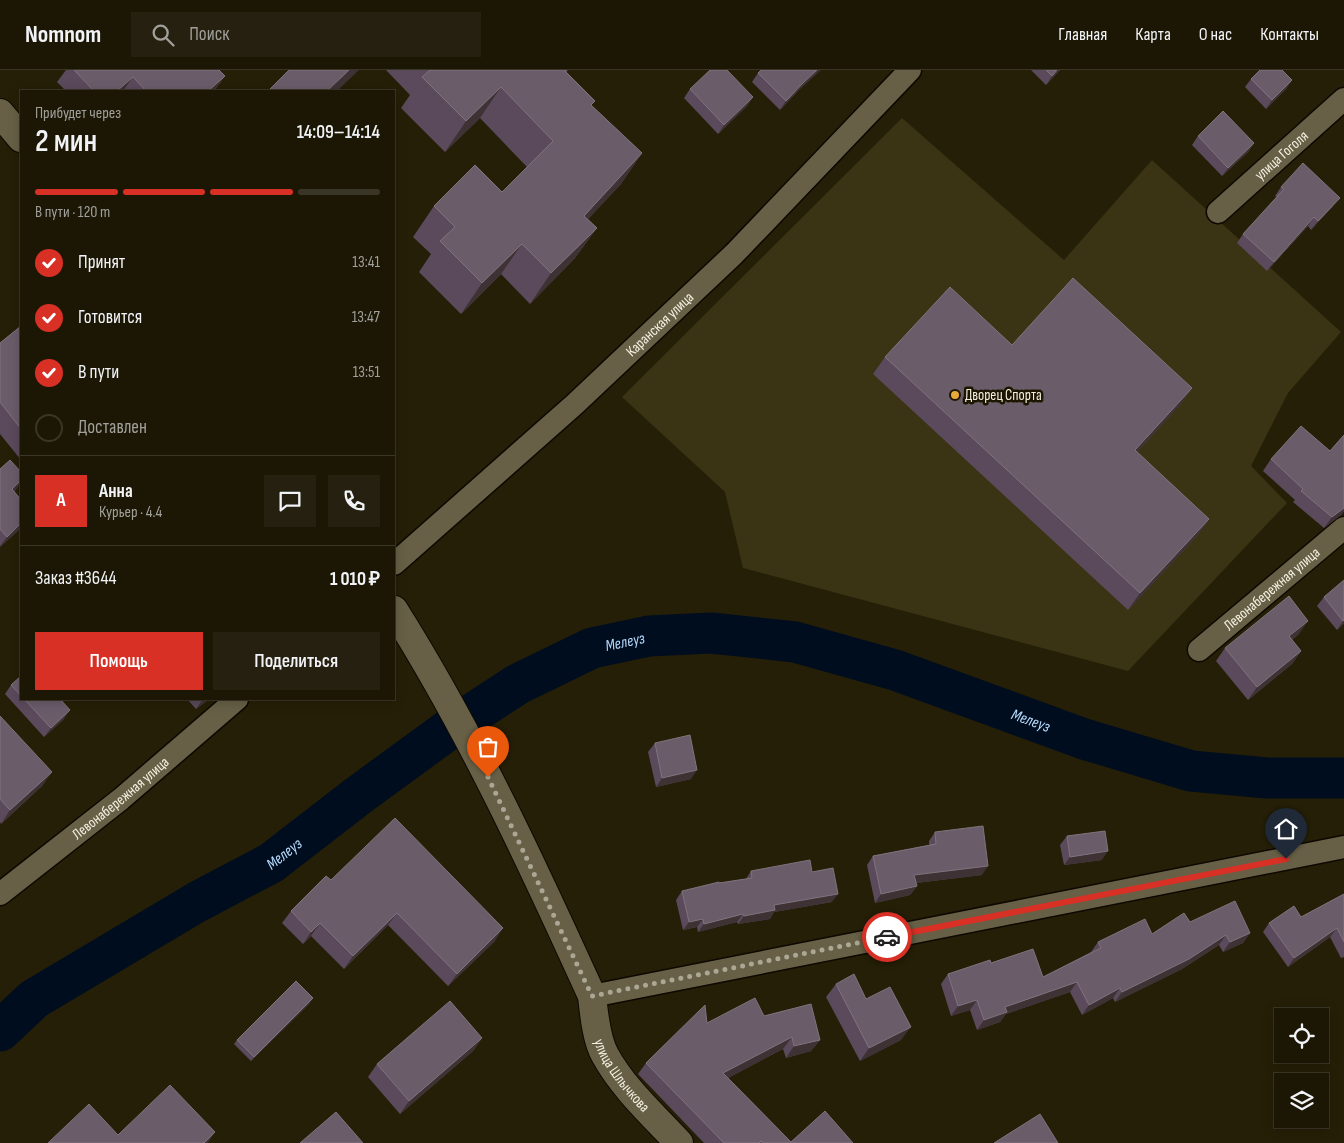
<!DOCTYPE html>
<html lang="ru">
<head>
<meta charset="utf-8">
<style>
  :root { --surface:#1c1705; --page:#25200f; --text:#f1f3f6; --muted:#a09f9a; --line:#3a3627; --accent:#d93025 }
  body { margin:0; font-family:"Sofia Sans Condensed",sans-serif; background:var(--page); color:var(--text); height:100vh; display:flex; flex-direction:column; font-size:19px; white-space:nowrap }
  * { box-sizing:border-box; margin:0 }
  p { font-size:16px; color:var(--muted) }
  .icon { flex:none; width:28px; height:28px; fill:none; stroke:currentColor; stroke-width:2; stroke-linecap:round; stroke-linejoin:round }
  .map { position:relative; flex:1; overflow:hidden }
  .panel { position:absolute; left:20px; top:20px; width:375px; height:610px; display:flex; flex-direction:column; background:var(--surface); border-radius:0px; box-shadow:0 2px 12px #0003,0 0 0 1px var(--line) }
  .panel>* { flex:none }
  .buttons { position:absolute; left:1274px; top:938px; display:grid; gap:10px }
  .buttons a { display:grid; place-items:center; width:55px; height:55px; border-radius:0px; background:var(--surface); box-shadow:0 2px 12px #0003,0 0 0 1px var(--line); font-size:25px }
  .pin { position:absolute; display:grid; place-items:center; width:42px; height:42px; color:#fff; margin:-51px -21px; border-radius:50% 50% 50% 0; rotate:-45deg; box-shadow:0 0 5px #0007 }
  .pin .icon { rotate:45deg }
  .courier { position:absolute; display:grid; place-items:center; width:50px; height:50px; margin:-25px; border:4px solid #d93025; border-radius:50%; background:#fff; color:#222; box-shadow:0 1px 6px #0007 }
  .head em { font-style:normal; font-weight:600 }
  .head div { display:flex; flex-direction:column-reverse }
  .head { display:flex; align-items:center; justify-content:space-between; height:85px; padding:0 15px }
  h1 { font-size:32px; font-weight:600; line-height:38px }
  .bar { display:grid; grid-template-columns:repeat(4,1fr); gap:8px 5px; align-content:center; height:60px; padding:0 15px }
  .bar i { height:6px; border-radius:4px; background:var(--line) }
  .bar .on { background:var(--accent) }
  .bar p { grid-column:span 4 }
  .line { display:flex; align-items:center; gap:12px; padding:0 15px; border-top:1px solid var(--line) }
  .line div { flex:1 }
  .round { display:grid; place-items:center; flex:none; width:52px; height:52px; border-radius:0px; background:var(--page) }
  ol { padding:0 15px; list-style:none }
  li { display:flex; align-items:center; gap:15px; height:55px }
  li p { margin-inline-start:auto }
  li .icon { padding:5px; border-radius:50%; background:var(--accent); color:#fff; stroke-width:4 }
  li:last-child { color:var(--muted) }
  li i { width:28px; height:28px; border:2px solid var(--line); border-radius:50% }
  .primary-button { display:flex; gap:10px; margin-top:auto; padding:10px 15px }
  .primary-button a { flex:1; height:58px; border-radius:0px; background:var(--accent); color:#fff; font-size:20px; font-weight:600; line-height:58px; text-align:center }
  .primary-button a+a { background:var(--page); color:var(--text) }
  header { display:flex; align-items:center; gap:30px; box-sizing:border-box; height:70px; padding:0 25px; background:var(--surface); border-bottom:1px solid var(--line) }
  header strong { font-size:24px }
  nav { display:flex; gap:28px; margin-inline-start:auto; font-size:18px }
  .search { width:350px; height:45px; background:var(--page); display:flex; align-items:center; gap:12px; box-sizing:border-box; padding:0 18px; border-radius:0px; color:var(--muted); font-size:19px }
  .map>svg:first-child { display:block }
  .green { fill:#3a3314 }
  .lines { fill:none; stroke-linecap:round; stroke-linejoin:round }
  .river { stroke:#000d1e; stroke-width:41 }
  .minor-casing { stroke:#0e0800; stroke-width:25 }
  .tertiary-casing { stroke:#0e0800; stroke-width:30 }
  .minor { stroke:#676046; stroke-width:22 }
  .tertiary { stroke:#676046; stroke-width:28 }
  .wall { fill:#5b4a5c }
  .shaded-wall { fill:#3e3234 }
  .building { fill:#6b5c6a; stroke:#80737d }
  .done { stroke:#aca795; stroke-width:5; stroke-dasharray:0 9 }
  .route { stroke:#d93025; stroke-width:6 }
  .poi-dot { fill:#e8ab37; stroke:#1c1600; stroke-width:2 }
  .labels { text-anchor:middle; stroke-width:5; stroke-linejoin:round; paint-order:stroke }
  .street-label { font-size:15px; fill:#f4f0e1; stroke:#1c1600 }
  .poi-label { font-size:15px; fill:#f4f0e1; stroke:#1c1600; text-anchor:start }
  .water-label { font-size:16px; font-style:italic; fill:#b5dbfe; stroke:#1c1600 }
</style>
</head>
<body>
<header>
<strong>Nomnom</strong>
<div class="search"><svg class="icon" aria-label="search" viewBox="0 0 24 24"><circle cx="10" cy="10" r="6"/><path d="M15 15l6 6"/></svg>Поиск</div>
<nav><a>Главная</a><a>Карта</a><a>О нас</a><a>Контакты</a></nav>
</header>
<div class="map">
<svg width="1344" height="1073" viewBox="0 0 1344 1073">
  <rect width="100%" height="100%" fill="#251f07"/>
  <path class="green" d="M902 48 1064 190 1152 90 1341 262 1288 323 1251 396 1287 433 1128 601 743 498 725 422 622 327Z"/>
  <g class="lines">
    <path class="river" id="s1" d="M0 961 34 929 197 832 271 793 359 725 452 657 518 614 592 578 649 566 711 563 795 572 895 600 1084 669 1191 701 1267 708H1344"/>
    <defs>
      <g id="minor">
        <path id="s2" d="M1218 142 1344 29"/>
        <path id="s3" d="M394 494 575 334 734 184 910 0"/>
        <path id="s4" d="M1199 580 1344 458"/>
        <path id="s5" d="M0 824 121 729 237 629"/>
        <path d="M592 926 1344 777"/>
      </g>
      <g id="tertiary">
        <path d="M0 43 21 68"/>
        <path id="s6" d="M394 540C471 662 532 794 592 926 594 943 596 969 605 985 623 1018 653 1045 679 1073"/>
      </g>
    </defs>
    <use href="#minor" class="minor-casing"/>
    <use href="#tertiary" class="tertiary-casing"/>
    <use href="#minor" class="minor"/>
    <use href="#tertiary" class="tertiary"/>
  </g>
  <g class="wall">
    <path d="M66 0H219L225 6 214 21H66L57 12Z"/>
    <path d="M386 0H568L566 3 595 31 591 35 642 83 621 114 588 149 597 158 575 188 530 234 501 204 461 244 419 202 431 184 413 167 434 136 502 122 527 97 480 48 445 82 401 38 410 25Z"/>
    <path d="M1031 0H1060L1046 15Z"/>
    <path d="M758 3 797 22 780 40 752 12Z"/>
    <path d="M1251 9 1292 10 1286 19 1266 39 1245 17Z"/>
    <path d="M690 19 753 27 747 36 718 64 684 28Z"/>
    <path d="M1198 66 1254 73 1248 82 1222 106 1192 75Z"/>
    <path d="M1281 117 1333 136 1311 160 1308 156 1267 201 1237 173 1243 164 1277 127 1275 126Z"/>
    <path d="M21 256V390L0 364V273Z"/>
    <path d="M1012 275 1192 318 1180 335 1137 382 1209 449 1197 466 1128 540 873 304 885 287Z"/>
    <path d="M1344 365V441L1341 445 1324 458 1293 432 1295 430 1263 401 1271 389 1330 381Z"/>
    <path d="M0 399 16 420 14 421 21 429V458L0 477Z"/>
    <path d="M1344 510V553L1337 560 1317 536 1324 527Z"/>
    <path d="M1299 564 1292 570 1301 581 1292 594 1248 630 1216 591 1225 578Z"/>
    <path d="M21 606V629H60L64 649 44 667 5 624 11 615Z"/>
    <path d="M187 629H209L196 639Z"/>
    <path d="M0 646 43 715 1 754 0 752Z"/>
    <path d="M655 673 691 709 656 717 648 682Z"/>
    <path d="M935 762 982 805 916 813 917 816 910 825 875 833 867 795 873 786 929 775V771Z"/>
    <path d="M1067 766 1102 790 1064 795 1060 775Z"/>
    <path d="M751 801 812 802 832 832 774 842 770 849 738 854 737 852 698 862 697 857 683 860 676 830 682 821 719 813 746 809Z"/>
    <path d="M331 810 495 871 448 916 388 855 344 899 311 866 303 874 282 853 291 841Z"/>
    <path d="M1344 824V887L1341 888 1330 867 1288 897 1263 862 1269 853 1301 847Z"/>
    <path d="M1190 852 1250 863 1243 873 1223 882 1219 875 1182 899 1115 932 1113 928 1082 945 1070 922 1006 944 1000 952 977 960 970 940 951 946 941 914 948 904 991 893 1043 907 1091 882 1098 872 1152 864Z"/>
    <path d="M836 914 866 929 901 970 860 991 826 927Z"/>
    <path d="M310 933 251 991 234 974 237 970Z"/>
    <path d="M764 946 820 970 811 981 786 988 783 979 728 1008 791 1072 853 1073H704L638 1004 646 993 707 953Z"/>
    <path d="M482 968 473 981 400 1044 368 1007 377 994Z"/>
  </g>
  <g class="shaded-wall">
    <path d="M349 0H359L337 21H327Z"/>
    <path d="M817 0H821L797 22 780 40 786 31 803 13Z"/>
    <path d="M1057 0H1060L1046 15 1052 6Z"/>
    <path d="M225 6 214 21H208Z"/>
    <path d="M133 7 123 21H117Z"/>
    <path d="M1292 10 1286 19 1266 39 1272 30Z"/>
    <path d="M501 17 480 48 445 82 466 51Z"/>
    <path d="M753 27 747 36 718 64 724 55Z"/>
    <path d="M1254 73 1248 82 1222 106 1228 98Z"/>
    <path d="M642 83 621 114 563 176 584 146Z"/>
    <path d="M1340 128 1333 136 1311 160 1318 151Z"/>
    <path d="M1314 147 1308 156 1267 201 1274 192Z"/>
    <path d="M597 158 575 188 530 234 551 203Z"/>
    <path d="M522 174 501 204 461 244 482 213Z"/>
    <path d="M1192 318 1180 335 1123 397 1135 380Z"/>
    <path d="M21 410V412L16 420 3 432 12 419Z"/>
    <path d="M1344 438V441L1341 445 1324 458 1332 447Z"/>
    <path d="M1209 449 1197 466 1128 540 1140 523Z"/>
    <path d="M21 453V458L0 477V476L7 467Z"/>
    <path d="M1344 550V553L1337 560 1343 551Z"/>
    <path d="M1308 551 1299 564 1280 580 1289 566Z"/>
    <path d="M1301 581 1292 594 1248 630 1257 617Z"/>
    <path d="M203 629H209L196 639Z"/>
    <path d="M70 640 64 649 44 667 51 658Z"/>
    <path d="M697 700 691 709 656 717 662 708Z"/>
    <path d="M52 702 43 715 1 754 10 740Z"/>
    <path d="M1108 781 1102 790 1064 795 1070 787Z"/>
    <path d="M988 796 982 805 908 814 914 805Z"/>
    <path d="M917 816 910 825 875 833 881 824Z"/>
    <path d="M838 824 832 832 774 842 770 849 738 854 744 846 774 835Z"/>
    <path d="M397 843 388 855 344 899 353 886Z"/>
    <path d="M743 844 737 852 698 862 704 854Z"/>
    <path d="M703 849 697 857 683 860 689 852Z"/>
    <path d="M320 853 311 866 303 874 311 862Z"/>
    <path d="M503 858 495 871 448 916 457 904Z"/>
    <path d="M1337 858 1330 867 1288 897 1294 888Z"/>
    <path d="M1250 863 1243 873 1223 882 1230 872Z"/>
    <path d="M1226 865 1219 875 1182 899 1115 932 1122 922Z"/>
    <path d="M1077 912 1070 922 1006 944 1000 952 977 960 984 950 1005 937Z"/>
    <path d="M1120 918 1113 928 1082 945 1089 935Z"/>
    <path d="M313 928 310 933 251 991 254 987Z"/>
    <path d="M977 930 970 940 951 946 958 936Z"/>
    <path d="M911 957 901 970 860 991 869 978Z"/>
    <path d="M792 967 783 979 715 1015 723 1003Z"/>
    <path d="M482 968 473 981 400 1044 409 1031Z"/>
    <path d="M820 970 811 981 786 988 794 976Z"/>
    <path d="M215 1062 208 1073H204Z"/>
  </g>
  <g class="building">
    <path d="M74 0H219L225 6 208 21H146L133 7 117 21H99L93 20Z"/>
    <path d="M289 0H349L327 21H268Z"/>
    <path d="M430 0H566L565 1 595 31 591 35 642 83 584 146 597 158 551 203 522 174 482 213 440 171 455 157 434 136 475 95 502 122 553 71 501 17 466 51 422 7Z"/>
    <path d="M710 0H727L753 27 724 55 690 19Z"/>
    <path d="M761 0H817L803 13 786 31 758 3Z"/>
    <path d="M1046 0H1057L1052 6Z"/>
    <path d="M1260 0H1282L1292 10 1272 30 1251 9Z"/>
    <path d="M1223 41 1254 73 1228 98 1198 66Z"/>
    <path d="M1303 93 1340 128 1318 151 1314 147 1274 192 1243 164 1284 119 1281 117Z"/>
    <path d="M1073 208 1192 318 1135 380 1209 449 1140 523 885 287 950 217 1012 275Z"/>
    <path d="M21 256V359L0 332V273Z"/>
    <path d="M1301 356 1330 381 1344 365V438L1332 447 1301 421 1303 419 1271 389Z"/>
    <path d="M10 390 21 402V410L12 419 21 430V453L7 467 0 459V399Z"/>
    <path d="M1344 510V550L1343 551 1324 527Z"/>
    <path d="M1289 526 1308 551 1289 566 1301 581 1257 617 1225 578Z"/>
    <path d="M21 606V626L11 615Z"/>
    <path d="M24 629H60L70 640 51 658Z"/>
    <path d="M0 646 52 702 10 740 0 729Z"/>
    <path d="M690 665 697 700 662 708 655 673Z"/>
    <path d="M395 748 503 858 457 904 397 843 353 886 320 853 311 862 291 841 326 806 331 810Z"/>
    <path d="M983 756 988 796 914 805 917 816 881 824 873 786 936 774 935 762Z"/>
    <path d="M1105 761 1108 781 1070 787 1067 766Z"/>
    <path d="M810 790 812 802 833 798 838 824 774 835 775 840 744 846 743 844 704 854 703 849 689 852 682 821 719 812V813L752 808 751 801Z"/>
    <path d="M1344 824V872L1337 858 1294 888 1269 853 1294 836 1301 847Z"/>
    <path d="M1235 831 1250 863 1230 872 1226 865 1189 889 1122 922 1120 918 1089 935 1077 912 1005 937 1007 942 984 950 977 930 958 936 948 904 990 890 991 893 1033 879 1043 907 1101 878 1098 872 1145 849 1152 864 1184 843 1190 852Z"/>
    <path d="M854 904 866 929 890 917 911 957 869 978 836 914Z"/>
    <path d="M296 911 313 928 254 987 237 970Z"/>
    <path d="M755 928 764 946 811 934 820 970 794 976 792 967 723 1003 791 1072 825 1041 853 1073H763L761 1071 759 1073H724L646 993 705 935 707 953Z"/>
    <path d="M450 931 482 968 409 1031 377 994Z"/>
    <path d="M170 1015 215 1062 204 1073H48L89 1034 118 1065Z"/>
    <path d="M336 1042 363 1073H300Z"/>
    <path d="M1040 1044 1058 1073H994Z"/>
  </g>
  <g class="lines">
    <path class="done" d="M488 707 592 926 887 867"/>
    <path class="route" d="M887 867 1286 789"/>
  </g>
  <circle class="poi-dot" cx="955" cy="325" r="5"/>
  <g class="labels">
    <g class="street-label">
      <text dy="5" stroke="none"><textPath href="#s2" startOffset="85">улица Гоголя</textPath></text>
      <text dy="5" stroke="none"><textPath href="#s3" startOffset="358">Каранская улица</textPath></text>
      <text dy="5" stroke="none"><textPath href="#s4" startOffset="95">Левонабережная улица</textPath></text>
      <text dy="5" stroke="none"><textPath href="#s5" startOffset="154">Левонабережная улица</textPath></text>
      <text dy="5" stroke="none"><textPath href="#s6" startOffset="521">улица Шлычкова</textPath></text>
    </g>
    <g class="poi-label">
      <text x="965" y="330">Дворец Спорта</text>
    </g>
    <g class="water-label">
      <text dy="6" stroke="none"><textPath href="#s1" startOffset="741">Мелеуз</textPath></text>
      <text dy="6" stroke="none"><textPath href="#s1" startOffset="1161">Мелеуз</textPath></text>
      <text dy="6" stroke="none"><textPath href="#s1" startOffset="336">Мелеуз</textPath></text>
    </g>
  </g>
</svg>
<div class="buttons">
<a><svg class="icon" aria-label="locate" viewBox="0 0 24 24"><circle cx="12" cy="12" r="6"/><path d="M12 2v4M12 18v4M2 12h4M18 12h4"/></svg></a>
<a><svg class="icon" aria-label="layers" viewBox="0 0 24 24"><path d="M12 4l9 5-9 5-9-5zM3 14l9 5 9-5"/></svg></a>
</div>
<div class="pin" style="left:488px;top:707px;background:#ea580c"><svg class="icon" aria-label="bag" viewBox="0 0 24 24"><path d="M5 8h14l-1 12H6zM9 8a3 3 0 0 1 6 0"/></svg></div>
<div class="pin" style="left:1286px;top:789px;background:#1f2937"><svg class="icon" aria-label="home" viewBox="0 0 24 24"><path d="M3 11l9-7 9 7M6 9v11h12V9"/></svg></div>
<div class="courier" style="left:887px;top:867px"><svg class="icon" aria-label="car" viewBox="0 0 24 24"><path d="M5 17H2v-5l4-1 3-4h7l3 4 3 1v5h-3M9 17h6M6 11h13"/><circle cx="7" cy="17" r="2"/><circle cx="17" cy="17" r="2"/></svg></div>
<section class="panel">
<div class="head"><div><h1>2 мин</h1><p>Прибудет через</p></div><em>14:09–14:14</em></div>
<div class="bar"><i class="on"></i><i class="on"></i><i class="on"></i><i></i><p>В пути · 120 m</p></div>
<ol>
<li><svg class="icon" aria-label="check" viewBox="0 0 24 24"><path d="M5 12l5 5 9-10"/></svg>Принят<p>13:41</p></li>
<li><svg class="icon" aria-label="check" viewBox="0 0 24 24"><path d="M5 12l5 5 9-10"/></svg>Готовится<p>13:47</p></li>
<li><svg class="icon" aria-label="check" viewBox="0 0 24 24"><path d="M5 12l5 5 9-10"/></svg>В пути<p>13:51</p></li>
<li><i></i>Доставлен</li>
</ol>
<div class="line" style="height:90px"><b class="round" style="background:var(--accent);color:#fff">А</b><div><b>Анна</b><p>Курьер · 4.4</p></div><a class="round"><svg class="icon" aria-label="chat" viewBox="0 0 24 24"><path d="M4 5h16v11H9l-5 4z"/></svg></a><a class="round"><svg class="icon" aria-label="phone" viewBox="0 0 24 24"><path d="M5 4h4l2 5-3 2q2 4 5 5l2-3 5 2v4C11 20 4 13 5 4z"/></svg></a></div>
<div class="line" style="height:65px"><div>Заказ #3644</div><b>1 010 ₽</b></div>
<div class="primary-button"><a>Помощь</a><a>Поделиться</a></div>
</section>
</div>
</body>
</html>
